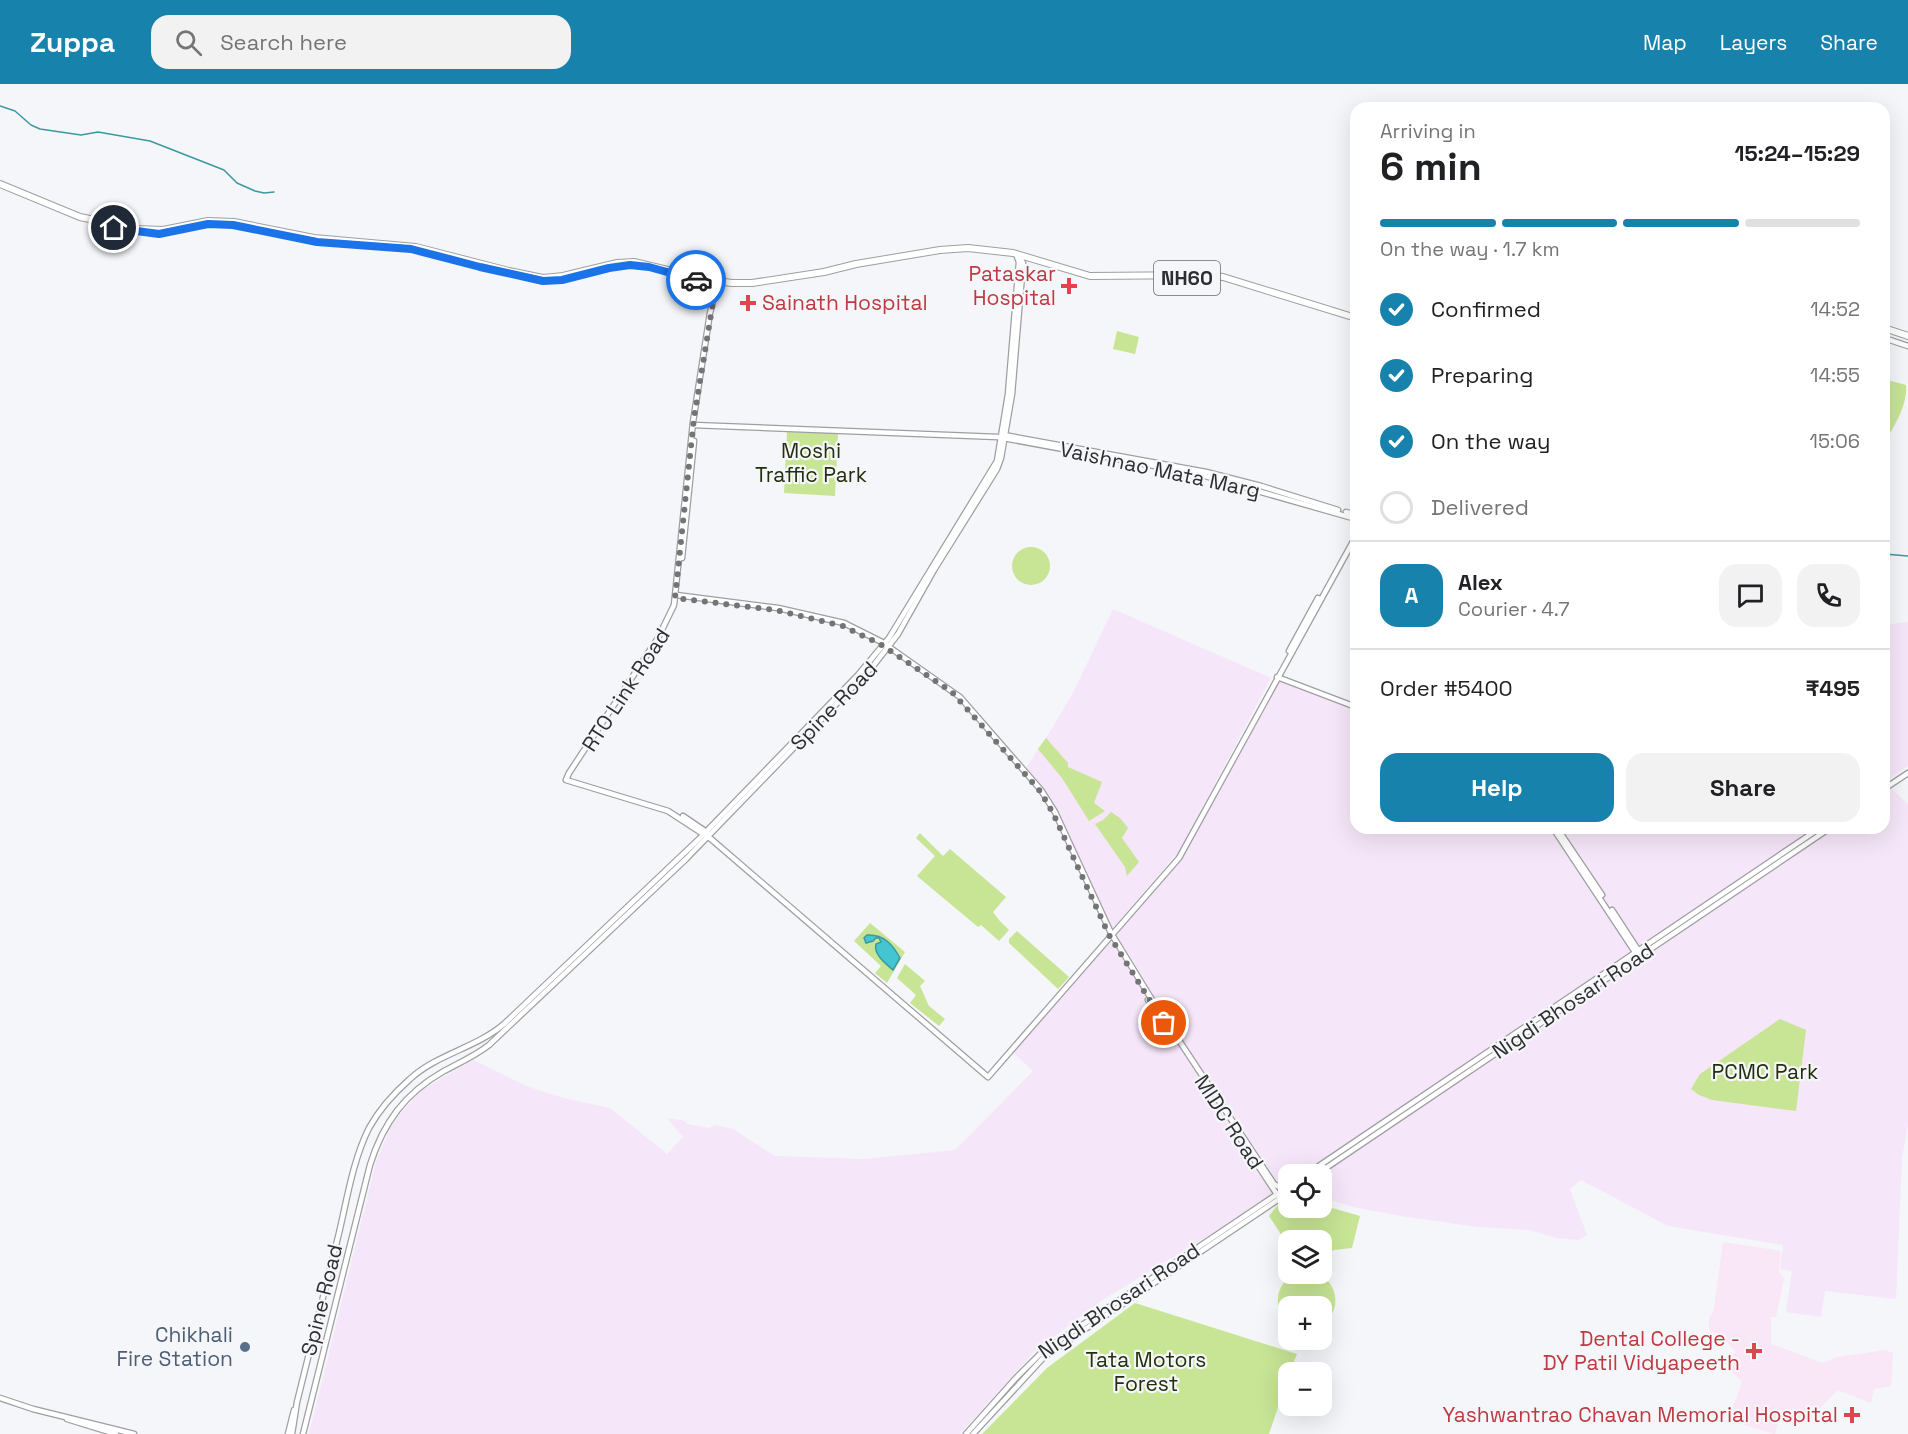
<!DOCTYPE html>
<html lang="en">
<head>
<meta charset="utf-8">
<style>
  :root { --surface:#fff; --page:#f2f2f2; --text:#202124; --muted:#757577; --line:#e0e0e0; --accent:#1782ab }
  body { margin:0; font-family:"Space Grotesk",sans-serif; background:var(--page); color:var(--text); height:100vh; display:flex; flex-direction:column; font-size:22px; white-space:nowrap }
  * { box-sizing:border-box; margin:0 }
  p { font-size:20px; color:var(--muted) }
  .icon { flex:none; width:33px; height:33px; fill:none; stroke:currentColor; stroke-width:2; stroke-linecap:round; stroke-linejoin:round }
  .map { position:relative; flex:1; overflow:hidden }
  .drawer { position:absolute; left:1350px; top:18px; width:540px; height:732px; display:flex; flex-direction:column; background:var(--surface); border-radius:18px; box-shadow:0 6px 24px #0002 }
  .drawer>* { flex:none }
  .buttons { position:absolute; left:1278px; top:1080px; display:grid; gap:12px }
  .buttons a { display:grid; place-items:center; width:54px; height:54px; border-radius:12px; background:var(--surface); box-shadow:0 6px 24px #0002; font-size:30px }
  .pin { position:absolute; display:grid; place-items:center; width:51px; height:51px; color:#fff; margin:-26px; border:3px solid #fff; border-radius:50%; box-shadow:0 2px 6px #0007 }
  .courier { position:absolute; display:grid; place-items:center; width:60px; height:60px; margin:-30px; border:4px solid #1a73e8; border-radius:50%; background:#fff; color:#222; box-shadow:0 2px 8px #0007 }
  .headline em { font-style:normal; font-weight:700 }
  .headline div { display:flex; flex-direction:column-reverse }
  .headline { display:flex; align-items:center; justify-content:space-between; height:102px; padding:0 30px }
  h1 { font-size:39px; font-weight:700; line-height:45px }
  .bar { display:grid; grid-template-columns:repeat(4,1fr); gap:9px 6px; align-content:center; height:72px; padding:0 30px }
  .bar i { height:8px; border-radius:4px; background:var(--line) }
  .bar .on { background:var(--accent) }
  .bar p { grid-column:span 4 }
  .line { display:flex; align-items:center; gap:15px; padding:0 30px; border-top:2px solid var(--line) }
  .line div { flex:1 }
  .round { display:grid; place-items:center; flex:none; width:63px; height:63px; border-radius:18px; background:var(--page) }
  ol { padding:0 30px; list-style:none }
  li { display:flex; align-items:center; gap:18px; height:66px }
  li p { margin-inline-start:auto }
  li .icon { padding:6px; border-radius:50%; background:var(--accent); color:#fff; stroke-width:4 }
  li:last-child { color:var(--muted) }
  li i { width:33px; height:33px; border:3px solid var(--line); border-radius:50% }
  .button { display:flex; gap:12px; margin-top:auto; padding:12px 30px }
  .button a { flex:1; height:69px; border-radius:18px; background:var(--accent); color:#fff; font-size:24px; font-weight:700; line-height:69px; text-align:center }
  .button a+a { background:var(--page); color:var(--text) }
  header { display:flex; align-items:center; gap:36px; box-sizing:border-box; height:84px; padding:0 30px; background:var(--accent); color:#fff }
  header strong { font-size:28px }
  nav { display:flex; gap:33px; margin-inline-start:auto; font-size:21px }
  .search { width:420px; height:54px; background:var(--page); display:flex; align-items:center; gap:15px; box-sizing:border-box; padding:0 21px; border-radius:18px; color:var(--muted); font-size:22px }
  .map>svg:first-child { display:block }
  .industrial { fill:#f6e6f9 }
  .education { fill:#f9e6f6 }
  .green { fill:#c7e595 }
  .water { fill:#43c6d0; stroke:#3d98a0; stroke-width:1.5 }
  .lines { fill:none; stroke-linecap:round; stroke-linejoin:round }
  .stream { stroke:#3d98a0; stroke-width:1.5 }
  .major-casing { stroke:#9e9fa1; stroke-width:7 }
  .highway-casing { stroke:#9e9fa1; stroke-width:8 }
  .major { stroke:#fff; stroke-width:4.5 }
  .highway { stroke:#fff; stroke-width:6 }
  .done { stroke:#747476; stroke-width:6; stroke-dasharray:0 10.8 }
  .route { stroke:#1a73e8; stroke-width:8 }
  .health-dot { fill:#e0444e; stroke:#f5f6f9; stroke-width:2 }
  .service-dot { fill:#5c6f8a; stroke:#f5f6f9; stroke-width:2 }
  .labels { text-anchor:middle; stroke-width:4.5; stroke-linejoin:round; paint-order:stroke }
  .shield { fill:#f5f6f9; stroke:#6a6a6c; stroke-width:1.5 }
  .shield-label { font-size:20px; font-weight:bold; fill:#2e2e30 }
  .health-label { font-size:21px; fill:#be3a42; stroke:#f5f6f9; text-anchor:end }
  .park-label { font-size:21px; fill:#232e0c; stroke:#f5f6f9 }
  .street-label { font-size:21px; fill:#2e2e30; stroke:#f5f6f9 }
  .service-label { font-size:21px; fill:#4e5e75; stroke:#f5f6f9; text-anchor:end }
</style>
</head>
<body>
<header>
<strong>Zuppa</strong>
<div class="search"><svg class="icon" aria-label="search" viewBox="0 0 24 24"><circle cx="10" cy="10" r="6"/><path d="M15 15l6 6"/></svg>Search here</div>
<nav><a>Map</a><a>Layers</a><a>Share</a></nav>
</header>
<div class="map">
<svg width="1908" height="1350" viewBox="0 0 1908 1350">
  <rect width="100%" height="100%" fill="#f5f6f9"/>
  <g class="industrial">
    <path d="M1113 525 1271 594 1179 767 1111 846 1054 722 1043 704 1026 684 1051 646 1074 607Z"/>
    <path d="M1908 538V682L1884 698V541Z"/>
    <path d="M1277 597 1356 625V744H1817L1307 1090H1288V1103L1285 1105 1101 1217 1033 1269 960 1350H309L376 1078 392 1040 420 1007 473 976 529 1003 564 1014 610 1024 667 1070 683 1053 667 1034 685 1037 687 1040 708 1044 716 1041 733 1045 775 1072 864 1075 955 1066 1033 987 1010 966 1110 856 1187 765Z"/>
    <path d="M1891 704 1908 720V1040L1902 1074 1896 1215 1825 1207 1821 1233 1786 1228 1792 1187 1780 1185 1783 1161 1668 1142 1581 1096 1570 1105 1587 1151 1578 1156 1556 1154 1529 1146 1478 1143 1401 1132 1358 1124 1322 1114V1090H1318L1832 744H1884V709Z"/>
  </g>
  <path class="education" d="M1723 1158 1781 1167 1779 1187 1784 1195 1776 1233H1771V1260L1823 1279 1837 1273 1886 1266 1893 1269 1891 1302 1874 1305 1871 1319 1838 1306 1812 1332 1782 1336 1778 1339 1775 1350 1728 1336 1742 1298 1725 1280 1736 1268 1724 1255 1709 1246V1235L1714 1225Z"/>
  <g class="green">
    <path d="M1117 247 1139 253 1135 270 1113 265Z"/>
    <path d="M1884 295 1906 301C1908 321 1893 344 1884 360Z"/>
    <path d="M787 348 838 349 835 412 784 409Z"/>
    <circle cx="1031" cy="482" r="19"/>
    <path d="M1046 654 1068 679V683L1102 698 1094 719 1105 727 1089 737 1062 694 1038 665Z"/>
    <path d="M1111 728 1120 734 1128 744 1122 754 1139 778 1127 792 1125 783 1095 740 1103 736Z"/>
    <path d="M920 749 943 772 950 765 1006 813 993 828 999 836 1009 846 999 857 981 841 978 843 917 792 935 772 916 754Z"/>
    <path d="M870 839 905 868 887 899 875 889 881 882 854 857Z"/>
    <path d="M1017 847 1069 893 1058 905 1009 859V855Z"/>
    <path d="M905 880 925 897 920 902 929 922 945 935 939 942 910 919 916 911 897 894Z"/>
    <path d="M1780 935 1806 946 1796 1027 1712 1016 1699 1011 1691 1005 1700 990Z"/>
    <path d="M1288 1116V1124H1322V1121L1360 1132 1352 1164 1334 1166 1322 1172V1156H1288V1161L1269 1132 1277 1122Z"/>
    <path d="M1293 1190 1324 1193C1340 1207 1339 1229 1322 1241V1222H1288V1238C1272 1224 1276 1201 1293 1190Z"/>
    <path d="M1135 1219 1297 1270 1290 1288H1288V1294L1269 1350H982L1047 1284Z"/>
  </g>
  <path class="water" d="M867 851C884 850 893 861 900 874L893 886C886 880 873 870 876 860L881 858 879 854H876L873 857 866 859 864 854Z"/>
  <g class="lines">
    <g class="stream">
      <path d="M0 22 15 27 31 41 40 45 81 51 98 48 150 57 224 86 237 99 255 107 264 109 274 108"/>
      <path d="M1884 470 1908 472"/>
    </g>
    <defs>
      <g id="major">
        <path d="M715 209 710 229 693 338 674 521 658 554 569 689 566 696 668 727 711 755 988 993 1179 774 1356 452"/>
        <path d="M1884 254 1908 262"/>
        <path d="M693 341 998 353 1198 390 1356 435"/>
        <path d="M1004 351 1206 388 1261 402 1338 426"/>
        <path d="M1346 428 1356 431"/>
        <path d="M682 474 694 357"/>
        <path d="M676 511 778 524 844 539 882 558 960 613 1041 706 1055 728 1111 849 1149 911 1274 1100 1288 1108"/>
        <path d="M1289 567 1318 514"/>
        <path d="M1277 593 1356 623"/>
        <path d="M1884 705 1908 689"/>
        <path d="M683 732 708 749"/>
        <path d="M1553 744 1637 871"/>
        <path d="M1557 744 1602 811"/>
        <path d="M1612 826 1640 869"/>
        <path d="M1148 916 1163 938"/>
        <path d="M1236 1048 1280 1115"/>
        <path d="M1307 1090 1820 744"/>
        <path d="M1317 1090 1830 744"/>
        <path d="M0 1314 33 1325 134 1350"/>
        <path d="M67 1335 116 1350"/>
        <path d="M288 1350 294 1326"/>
        <path d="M292 1350 297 1318C311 1262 325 1206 339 1149 347 1115 353 1076 369 1044 379 1026 394 1009 410 995 437 970 476 964 504 940L699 755 858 591 889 554 997 377 1008 310 1019 178 1016 170"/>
        <path d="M303 1350 370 1081C383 1039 405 1009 444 987 459 979 475 972 489 961L686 775 873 582 898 550 934 486 997 385 1001 374 1012 310 1023 179 1019 171"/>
        <path d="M966 1350 1015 1295 1042 1268 1288 1103"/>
        <path d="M973 1350 1045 1272 1288 1109"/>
      </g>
      <g id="highway">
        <path d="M0 100 80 133 137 145 163 146 208 137 234 138 314 154 416 163 509 187 543 194 563 192 617 179 634 178 710 196 732 199H752L824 188 856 180 940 166 968 164 1013 169 1090 192 1204 191 1223 193 1356 234"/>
        <path d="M1884 244 1908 252"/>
      </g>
    </defs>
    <use href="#major" class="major-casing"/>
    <use href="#highway" class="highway-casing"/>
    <use href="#major" class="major"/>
    <use href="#highway" class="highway"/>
  </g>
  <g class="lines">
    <path class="done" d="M696 196 716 200 694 334 675 514 775 526 843 542 880 560 952 608 1040 707 1053 729 1109 851 1164 939"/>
    <path class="route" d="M114 144 159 150 208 140 233 141 317 158 411 165 480 183 543 197 562 196 609 184 630 181 649 183 696 196"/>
  </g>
  <g class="health-dot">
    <path d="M1066 193h6v6h6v6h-6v6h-6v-6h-6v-6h6z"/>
    <path d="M745 210h6v6h6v6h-6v6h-6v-6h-6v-6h6z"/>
    <path d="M1751 1258h6v6h6v6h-6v6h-6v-6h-6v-6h6z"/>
    <path d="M1849 1322h6v6h6v6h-6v6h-6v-6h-6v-6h6z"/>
  </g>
  <circle class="service-dot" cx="245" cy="1263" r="6"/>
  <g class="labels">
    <rect class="shield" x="1154" y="177" width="66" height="34" rx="4.5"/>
    <g class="shield-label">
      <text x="1187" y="201">NH60</text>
    </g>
    <g class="health-label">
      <text x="1056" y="197">Pataskar<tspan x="1056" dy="24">Hospital</tspan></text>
      <text x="762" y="226" text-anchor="start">Sainath Hospital</text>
      <text x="1740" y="1262">Dental College -<tspan x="1740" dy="24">DY Patil Vidyapeeth</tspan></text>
      <text x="1838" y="1338">Yashwantrao Chavan Memorial Hospital</text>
    </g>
    <g class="park-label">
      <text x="811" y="374">Moshi<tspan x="811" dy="24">Traffic Park</tspan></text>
      <text x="1765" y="995">PCMC Park</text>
      <text x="1146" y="1283">Tata Motors<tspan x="1146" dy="24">Forest</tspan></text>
    </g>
    <g class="street-label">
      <text transform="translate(1160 386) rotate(12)" y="7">Vaishnao Mata Marg</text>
      <text transform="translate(626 606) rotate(-57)" y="7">RTO Link Road</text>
      <text transform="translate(834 622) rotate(-46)" y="7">Spine Road</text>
      <text transform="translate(1573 917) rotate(-34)" y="7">Nigdi Bhosari Road</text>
      <text transform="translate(1229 1038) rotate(57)" y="7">MIDC Road</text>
      <text transform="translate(322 1216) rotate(-76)" y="7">Spine Road</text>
      <text transform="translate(1119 1217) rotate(-34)" y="7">Nigdi Bhosari Road</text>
    </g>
    <g class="service-label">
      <text x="233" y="1258">Chikhali<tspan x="233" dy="24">Fire Station</tspan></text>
    </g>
  </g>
</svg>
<div class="buttons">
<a><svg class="icon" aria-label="locate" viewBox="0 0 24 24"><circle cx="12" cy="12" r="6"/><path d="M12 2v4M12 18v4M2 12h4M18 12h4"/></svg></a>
<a><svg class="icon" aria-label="layers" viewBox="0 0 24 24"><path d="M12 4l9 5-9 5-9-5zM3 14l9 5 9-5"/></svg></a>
<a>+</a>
<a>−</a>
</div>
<div class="pin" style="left:1164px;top:939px;background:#ea580c"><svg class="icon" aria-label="bag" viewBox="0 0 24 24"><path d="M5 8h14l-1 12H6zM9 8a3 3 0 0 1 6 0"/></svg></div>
<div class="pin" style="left:114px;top:144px;background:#1f2937"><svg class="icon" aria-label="home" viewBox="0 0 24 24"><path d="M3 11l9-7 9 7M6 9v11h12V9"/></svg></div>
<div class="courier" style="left:696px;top:196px"><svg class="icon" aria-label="car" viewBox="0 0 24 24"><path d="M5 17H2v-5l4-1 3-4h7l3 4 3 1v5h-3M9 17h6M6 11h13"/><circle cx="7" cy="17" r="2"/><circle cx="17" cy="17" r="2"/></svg></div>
<section class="drawer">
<div class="headline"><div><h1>6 min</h1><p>Arriving in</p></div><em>15:24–15:29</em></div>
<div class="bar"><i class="on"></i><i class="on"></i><i class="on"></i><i></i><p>On the way · 1.7 km</p></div>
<ol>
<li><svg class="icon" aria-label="check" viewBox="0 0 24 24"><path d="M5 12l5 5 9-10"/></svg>Confirmed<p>14:52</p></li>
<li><svg class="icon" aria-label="check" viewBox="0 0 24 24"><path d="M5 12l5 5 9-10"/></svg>Preparing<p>14:55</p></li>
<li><svg class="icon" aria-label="check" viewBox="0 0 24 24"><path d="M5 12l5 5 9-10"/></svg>On the way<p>15:06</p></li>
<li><i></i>Delivered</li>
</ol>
<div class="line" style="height:108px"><b class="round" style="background:var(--accent);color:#fff">A</b><div><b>Alex</b><p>Courier · 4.7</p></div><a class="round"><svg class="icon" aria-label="chat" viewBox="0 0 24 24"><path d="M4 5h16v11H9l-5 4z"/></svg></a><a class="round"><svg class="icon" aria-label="phone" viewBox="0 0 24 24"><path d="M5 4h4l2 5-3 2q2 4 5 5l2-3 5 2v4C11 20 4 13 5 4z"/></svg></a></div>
<div class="line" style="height:78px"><div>Order #5400</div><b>₹495</b></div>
<div class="button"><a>Help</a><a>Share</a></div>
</section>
</div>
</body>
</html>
